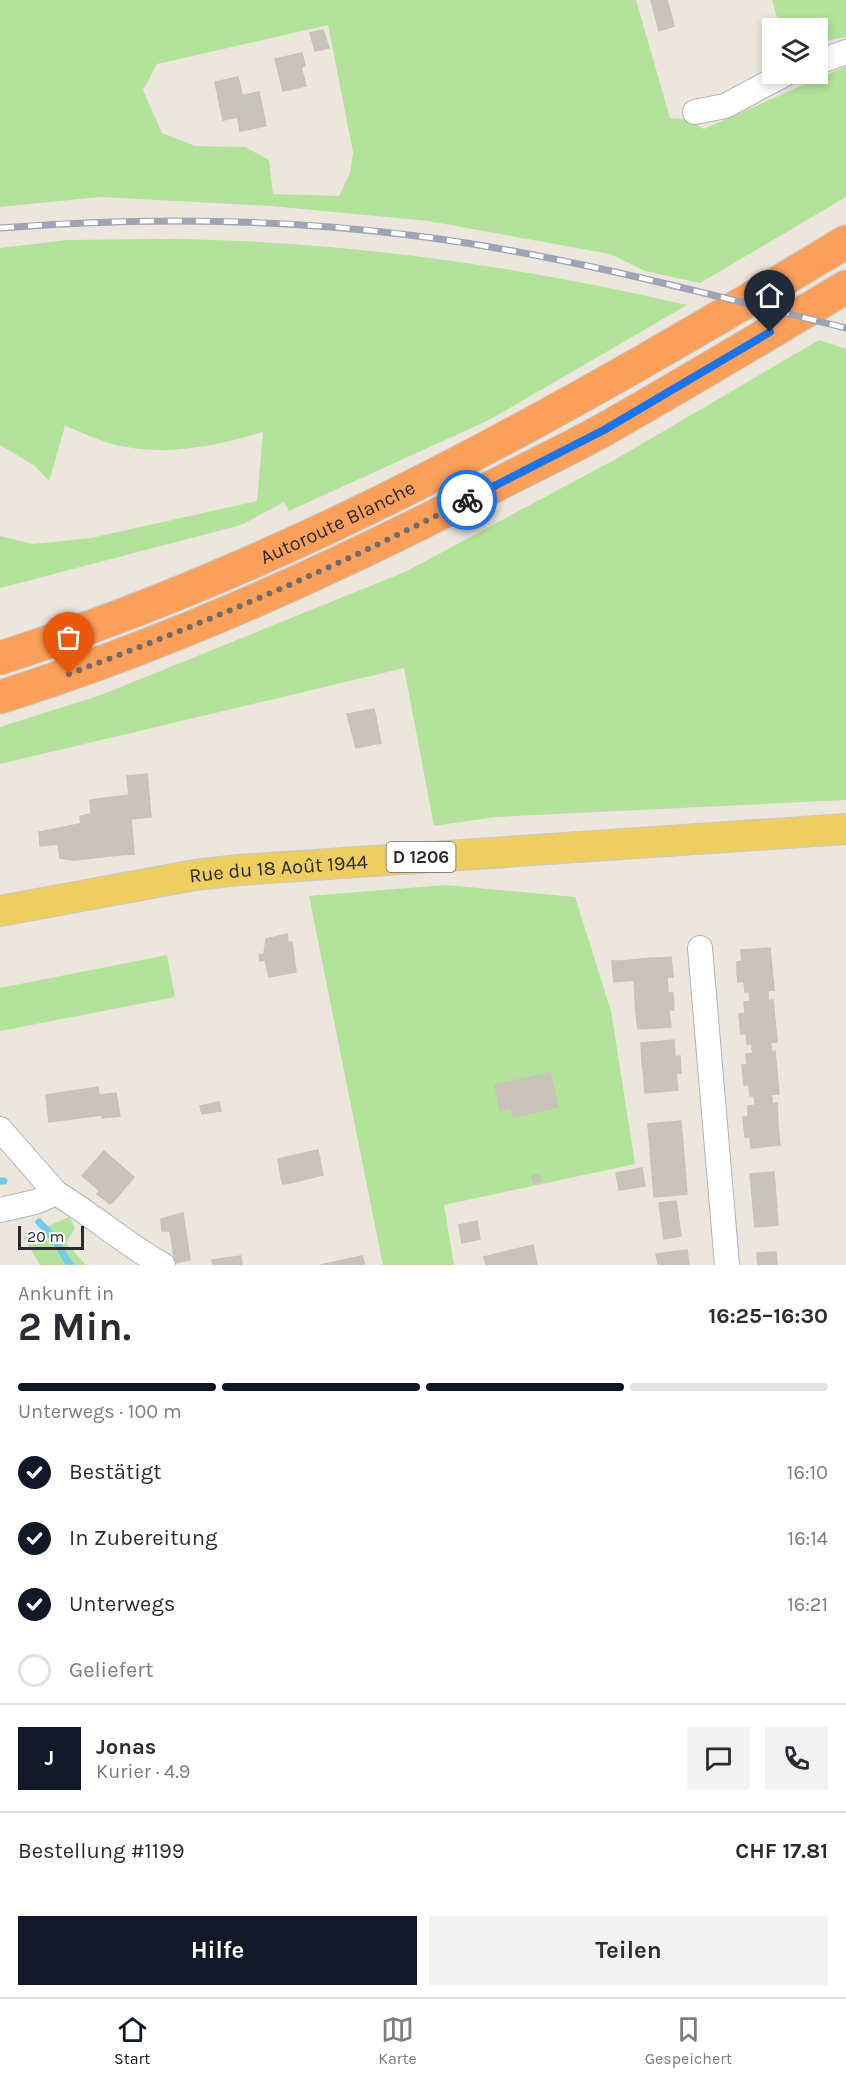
<!DOCTYPE html>
<html lang="de">
<head>
<meta charset="utf-8">
<style>
  :root { --surface:#fff; --page:#f2f2f3; --text:#2b2b33; --muted:#7c7c81; --line:#e1e1e2; --accent:#111827 }
  body { margin:0; font-family:Karla,sans-serif; background:var(--page); color:var(--text); height:100vh; display:flex; flex-direction:column; font-size:22px; white-space:nowrap }
  * { box-sizing:border-box; margin:0 }
  p { font-size:20px; color:var(--muted) }
  .icon { flex:none; width:33px; height:33px; fill:none; stroke:currentColor; stroke-width:2; stroke-linecap:round; stroke-linejoin:round }
  .map { position:relative; height:1265px; overflow:hidden }
  .panel { display:flex; flex-direction:column; background:var(--surface); flex:1 }
  .panel>* { flex:none }
  .buttons { position:absolute; left:762px; top:18px; display:grid; gap:12px }
  .buttons a { display:grid; place-items:center; width:66px; height:66px; border-radius:0px; background:var(--surface); box-shadow:0 3px 9px #0003; font-size:30px }
  .scale { position:absolute; left:18px; bottom:15px; width:66px; box-sizing:border-box; padding-left:6px; border:3px solid #2b2b2b; border-top:0; font-size:16px; line-height:21px; white-space:nowrap; color:#2b2b2b; -webkit-text-stroke:4px #fff; paint-order:stroke }
  .pin { position:absolute; display:grid; place-items:center; width:51px; height:51px; color:#fff; margin:-62px -26px; border-radius:50% 50% 50% 0; rotate:-45deg; box-shadow:0 0 6px #0007 }
  .pin .icon { rotate:45deg }
  .courier { position:absolute; display:grid; place-items:center; width:60px; height:60px; margin:-30px; border:4px solid #1a73e8; border-radius:50%; background:#fff; color:#222; box-shadow:0 2px 8px #0007 }
  .head em { font-style:normal; font-weight:700 }
  .head div { display:flex; flex-direction:column-reverse }
  .head { display:flex; align-items:center; justify-content:space-between; height:102px; padding:0 18px }
  h1 { font-size:39px; font-weight:700; line-height:45px }
  .bar { display:grid; grid-template-columns:repeat(4,1fr); gap:9px 6px; align-content:center; height:72px; padding:0 18px }
  .bar i { height:8px; border-radius:4px; background:var(--line) }
  .bar .active { background:var(--accent) }
  .bar p { grid-column:span 4 }
  .line { display:flex; align-items:center; gap:15px; padding:0 18px; border-top:2px solid var(--line) }
  .line div { flex:1 }
  .round { display:grid; place-items:center; flex:none; width:63px; height:63px; border-radius:0px; background:var(--page) }
  ol { padding:0 18px; list-style:none }
  li { display:flex; align-items:center; gap:18px; height:66px }
  li p { margin-inline-start:auto }
  li .icon { padding:6px; border-radius:50%; background:var(--accent); color:#fff; stroke-width:4 }
  li:last-child { color:var(--muted) }
  li i { width:33px; height:33px; border:3px solid var(--line); border-radius:50% }
  .primary-button { display:flex; gap:12px; margin-top:auto; padding:12px 18px }
  .primary-button a { flex:1; height:69px; border-radius:0px; background:var(--accent); color:#fff; font-size:24px; font-weight:700; line-height:69px; text-align:center }
  .primary-button a+a { background:var(--page); color:var(--text) }
  .dock { display:flex; justify-content:space-around; align-items:center; height:84px; border-top:2px solid var(--line); background:var(--surface); font-size:16px; color:var(--muted) }
  .dock a { display:grid; justify-items:center; gap:3px }
  .dock .active { color:var(--accent) }
  .map>svg:first-child { display:block }
  .green { fill:#b3e29b; fill-rule:evenodd }
  .lines { fill:none; stroke-linecap:round; stroke-linejoin:round }
  .stream { stroke:#72cbec; stroke-width:7 }
  .building { fill:#c8c4bc; stroke:#c8c2b7; stroke-width:1.5 }
  .minor-casing { stroke:#b1b4be; stroke-width:26 }
  .major-casing { stroke:#c8c8c8; stroke-width:32 }
  .highway-casing { stroke:#c8c8c8; stroke-width:35 }
  .minor { stroke:#fff; stroke-width:24 }
  .major { stroke:#eecd61; stroke-width:30 }
  .highway { stroke:#fba05a; stroke-width:33 }
  .rail-casing { stroke:#a0a3b5; stroke-width:7 }
  .rail { stroke:#fff; stroke-width:4.5; stroke-dasharray:14; stroke-linecap:butt }
  .done { stroke:#6f6c69; stroke-width:6; stroke-dasharray:0 10.8 }
  .route { stroke:#1a73e8; stroke-width:8 }
  .labels { text-anchor:middle; stroke-width:5; stroke-linejoin:round; paint-order:stroke }
  .shield { fill:#fff; stroke:#6b6b6b; stroke-width:1.5 }
  .shield-label { font-size:18px; font-weight:bold; fill:#2b2b2b }
  .street-label { font-size:20px; fill:#2b2b2b; stroke:#fff }
</style>
</head>
<body>
<div class="map">
<svg width="846" height="1265" viewBox="0 0 846 1265">
  <rect width="100%" height="100%" fill="#ece6dd"/>
  <g class="green">
    <path d="M0 0H636L670 118 685 119 704 129 846 66V197L700 283 645 271 610 254 428 221 272 206 100 197 0 207ZM328 25 353 152 350 173 339 196 273 194 269 160 245 147 195 146 162 133 143 90 157 64Z"/>
    <path d="M772 0H846V37L818 42V28H780Z"/>
    <path d="M67 240C116 240 165 238 213 240 373 245 531 269 687 305L489 420 289 511 284 502 241 525 0 588V536L33 544 91 538 257 501 263 432C217 446 165 457 117 445 99 441 82 432 65 426L49 481 35 466 0 445V248Z"/>
    <path d="M819 340 846 349V800L495 817 434 826 404 668 0 764V727L101 695 405 572 616 459Z"/>
    <path d="M446 885 575 897 611 1011 635 1164 444 1205 454 1265H383L309 896Z"/>
    <path d="M167 955 175 997 0 1031V988Z"/>
    <path d="M69 1217 75 1228 66 1243 86 1265H40L23 1237Z"/>
  </g>
  <g class="lines">
    <g class="stream">
      <path d="M0 1181H4"/>
      <path d="M39 1222 53 1237 70 1265"/>
    </g>
  </g>
  <g class="building">
    <path d="M651 0H667L674 26 659 31Z"/>
    <path d="M323 30 329 48 315 51 310 33Z"/>
    <path d="M302 53 305 66 301 67 306 86 283 91 275 59Z"/>
    <path d="M238 77 242 95 234 97 235 103 220 106 215 82Z"/>
    <path d="M259 92 266 126 240 131 234 97Z"/>
    <path d="M235 103 238 117 223 120 220 106Z"/>
    <path d="M374 709 381 743 356 748 347 714Z"/>
    <path d="M147 774 151 817 131 819 127 776Z"/>
    <path d="M129 795 131 819 92 822 90 800Z"/>
    <path d="M91 814 92 822 81 824 80 816Z"/>
    <path d="M131 819 134 854 118 855 114 820Z"/>
    <path d="M114 820 118 855 84 859 80 824Z"/>
    <path d="M80 824 84 859 73 860 60 858 58 844 40 846 39 832Z"/>
    <path d="M287 934 288 942H292L296 972 269 977 265 960 260 961 259 955 264 954 266 939Z"/>
    <path d="M770 948 772 969 737 972V962L742 961 741 950Z"/>
    <path d="M671 957 673 977H663L661 958Z"/>
    <path d="M651 958 653 978 643 979 641 959Z"/>
    <path d="M651 958H661L663 977 653 978Z"/>
    <path d="M641 959 643 979 633 980 632 960Z"/>
    <path d="M632 960 633 980 624 981 622 961Z"/>
    <path d="M612 961H622L624 981 614 982Z"/>
    <path d="M772 969 774 990 745 992 744 981 738 982 737 972Z"/>
    <path d="M667 977 668 994 635 997 634 980Z"/>
    <path d="M768 991V995L750 997 749 992Z"/>
    <path d="M673 993 674 1010H669L668 993Z"/>
    <path d="M668 994 669 1011 636 1013 635 997Z"/>
    <path d="M768 995V1000L750 1002V997Z"/>
    <path d="M773 1000 775 1021 740 1024 739 1014 745 1013 744 1002Z"/>
    <path d="M669 1011 671 1027 638 1029 636 1013Z"/>
    <path d="M775 1021 777 1042 747 1044 746 1033 741 1034 740 1024Z"/>
    <path d="M674 1040 675 1058 642 1061 641 1043Z"/>
    <path d="M770 1042 771 1047 752 1049V1044Z"/>
    <path d="M771 1047V1052L753 1053 752 1049Z"/>
    <path d="M775 1051 777 1072 743 1075 742 1065H747L746 1054Z"/>
    <path d="M680 1056 681 1073H676L675 1057Z"/>
    <path d="M675 1058 676 1074 644 1077 642 1061Z"/>
    <path d="M777 1072 779 1094 750 1096 749 1085H744L743 1075Z"/>
    <path d="M550 1073 558 1107 513 1117 511 1107 541 1100 536 1076Z"/>
    <path d="M676 1074 678 1090 645 1093 644 1077Z"/>
    <path d="M536 1076 541 1100 500 1111 495 1085Z"/>
    <path d="M98 1087 101 1115 49 1122 46 1095Z"/>
    <path d="M116 1093 120 1116 102 1118 99 1095Z"/>
    <path d="M771 1094 772 1099 755 1101 754 1096Z"/>
    <path d="M772 1099V1103L755 1105V1101Z"/>
    <path d="M219 1102 221 1111 202 1114 200 1106Z"/>
    <path d="M777 1103 778 1125 744 1127 743 1117H748V1106Z"/>
    <path d="M681 1121 687 1194 654 1197 648 1124Z"/>
    <path d="M778 1125 780 1145 751 1148 750 1137H745L744 1127Z"/>
    <path d="M318 1150 323 1175 290 1183 288 1176 281 1177 278 1159Z"/>
    <path d="M104 1151 134 1177 113 1202 82 1176Z"/>
    <path d="M642 1168 645 1186 619 1190 616 1173Z"/>
    <path d="M774 1172 778 1225 755 1227 750 1174Z"/>
    <path d="M539 1174 541 1182 534 1183 532 1176Z"/>
    <path d="M288 1176 290 1183 283 1184 281 1177Z"/>
    <path d="M100 1191 113 1202 110 1204 97 1194Z"/>
    <path d="M676 1201 681 1236 664 1239 659 1203Z"/>
    <path d="M183 1213 190 1260 175 1263 170 1231H162L161 1219Z"/>
    <path d="M477 1221 480 1239 462 1243 459 1225Z"/>
    <path d="M533 1245 537 1265H486L484 1257Z"/>
    <path d="M687 1250 689 1265H658L656 1254Z"/>
    <path d="M776 1252 777 1265H758L757 1253Z"/>
    <path d="M241 1256 242 1265H213L212 1260Z"/>
    <path d="M362 1256 365 1265H321Z"/>
  </g>
  <g class="lines">
    <defs>
      <g id="minor">
        <path d="M818 62 846 52"/>
        <path d="M695 112 725 106 785 74"/>
        <path d="M700 948 727 1265"/>
        <path d="M0 1129 56 1193"/>
        <path d="M0 1210 35 1202 56 1193C93 1215 125 1244 163 1265"/>
      </g>
      <g id="major">
        <path id="s1" d="M0 911 195 875 239 870 846 829"/>
      </g>
      <g id="highway">
        <path id="s2" d="M0 658C302 562 576 404 846 242"/>
        <path d="M0 697C173 643 339 566 500 483 535 465 571 448 605 429 686 383 766 335 846 287"/>
      </g>
    </defs>
    <use href="#minor" class="minor-casing"/>
    <use href="#major" class="major-casing"/>
    <use href="#highway" class="highway-casing"/>
    <use href="#minor" class="minor"/>
    <use href="#major" class="major"/>
    <use href="#highway" class="highway"/>
    <defs>
      <path id="rail" d="M0 228C142 217 284 218 425 237 567 256 707 294 846 328"/>
    </defs>
    <use href="#rail" class="rail-casing"/>
    <use href="#rail" class="rail"/>
  </g>
  <g class="lines">
    <path class="done" d="M69 674C205 623 338 567 467 500"/>
    <path class="route" d="M467 500 604 430 770 332"/>
  </g>
  <g class="labels">
    <rect class="shield" x="386.5" y="842" width="69" height="30" rx="4.5"/>
    <g class="shield-label">
      <text x="421" y="863">D 1206</text>
    </g>
    <g class="street-label">
      <text dy="7" stroke="none"><textPath href="#s2" startOffset="364">Autoroute Blanche</textPath></text>
      <text dy="7" stroke="none"><textPath href="#s1" startOffset="282">Rue du 18 Août 1944</textPath></text>
    </g>
  </g>
</svg>
<div class="buttons">
<a><svg class="icon" aria-label="layers" viewBox="0 0 24 24"><path d="M12 4l9 5-9 5-9-5zM3 14l9 5 9-5"/></svg></a>
</div>
<div class="scale">20 m</div>
<div class="pin" style="left:69px;top:674px;background:#ea580c"><svg class="icon" aria-label="bag" viewBox="0 0 24 24"><path d="M5 8h14l-1 12H6zM9 8a3 3 0 0 1 6 0"/></svg></div>
<div class="pin" style="left:770px;top:332px;background:#1f2937"><svg class="icon" aria-label="home" viewBox="0 0 24 24"><path d="M3 11l9-7 9 7M6 9v11h12V9"/></svg></div>
<div class="courier" style="left:467px;top:500px"><svg class="icon" aria-label="bike" viewBox="0 0 24 24"><circle cx="6" cy="16" r="4"/><circle cx="18" cy="16" r="4"/><path d="M6 16l4-8h5l3 8M10 8l3 8H6M13 5h3"/></svg></div>
</div>
<section class="panel">
<div class="head"><div><h1>2 Min.</h1><p>Ankunft in</p></div><em>16:25–16:30</em></div>
<div class="bar"><i class="active"></i><i class="active"></i><i class="active"></i><i></i><p>Unterwegs · 100 m</p></div>
<ol>
<li><svg class="icon" aria-label="check" viewBox="0 0 24 24"><path d="M5 12l5 5 9-10"/></svg>Bestätigt<p>16:10</p></li>
<li><svg class="icon" aria-label="check" viewBox="0 0 24 24"><path d="M5 12l5 5 9-10"/></svg>In Zubereitung<p>16:14</p></li>
<li><svg class="icon" aria-label="check" viewBox="0 0 24 24"><path d="M5 12l5 5 9-10"/></svg>Unterwegs<p>16:21</p></li>
<li><i></i>Geliefert</li>
</ol>
<div class="line" style="height:108px"><b class="round" style="background:var(--accent);color:#fff">J</b><div><b>Jonas</b><p>Kurier · 4.9</p></div><a class="round"><svg class="icon" aria-label="chat" viewBox="0 0 24 24"><path d="M4 5h16v11H9l-5 4z"/></svg></a><a class="round"><svg class="icon" aria-label="phone" viewBox="0 0 24 24"><path d="M5 4h4l2 5-3 2q2 4 5 5l2-3 5 2v4C11 20 4 13 5 4z"/></svg></a></div>
<div class="line" style="height:78px"><div>Bestellung #1199</div><b>CHF 17.81</b></div>
<div class="primary-button"><a>Hilfe</a><a>Teilen</a></div>
</section>
<nav class="dock">
<a class="active"><svg class="icon" aria-label="home" viewBox="0 0 24 24"><path d="M3 11l9-7 9 7M6 9v11h12V9"/></svg>Start</a>
<a><svg class="icon" aria-label="map" viewBox="0 0 24 24"><path d="M3 6l6-2 6 2 6-2v14l-6 2-6-2-6 2zM9 4v14M15 6v14"/></svg>Karte</a>
<a><svg class="icon" aria-label="saved" viewBox="0 0 24 24"><path d="M7 4h10v16l-5-4-5 4z"/></svg>Gespeichert</a>
</nav>
</body>
</html>
